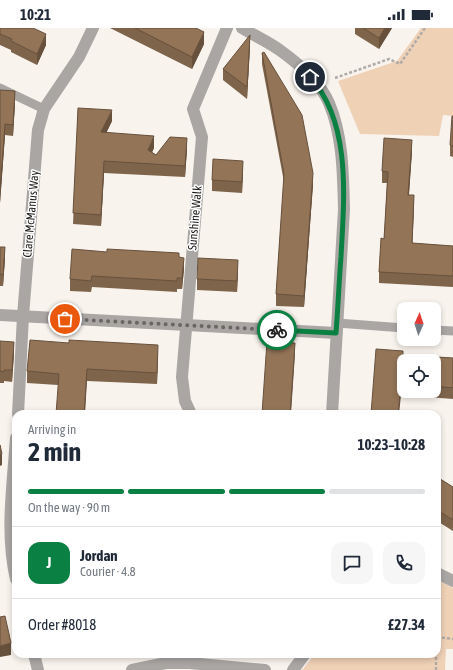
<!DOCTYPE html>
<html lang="en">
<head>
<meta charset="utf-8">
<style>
  :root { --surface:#fff; --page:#f6f6f7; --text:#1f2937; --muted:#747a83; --line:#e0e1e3; --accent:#0b8043 }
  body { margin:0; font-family:"Asap Condensed",sans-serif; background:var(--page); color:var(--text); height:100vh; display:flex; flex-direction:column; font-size:15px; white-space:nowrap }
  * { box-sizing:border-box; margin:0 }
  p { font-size:13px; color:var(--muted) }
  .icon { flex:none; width:22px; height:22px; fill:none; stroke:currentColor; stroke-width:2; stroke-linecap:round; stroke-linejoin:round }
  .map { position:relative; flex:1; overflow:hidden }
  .details { position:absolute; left:12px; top:382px; width:429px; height:248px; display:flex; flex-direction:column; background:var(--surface); border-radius:12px; box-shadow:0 2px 6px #0003 }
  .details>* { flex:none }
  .needle { width:26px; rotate:3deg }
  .buttons { position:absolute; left:397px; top:274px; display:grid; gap:8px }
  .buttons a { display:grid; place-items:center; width:44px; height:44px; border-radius:8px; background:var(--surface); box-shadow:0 2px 6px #0003; font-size:20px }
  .pin { position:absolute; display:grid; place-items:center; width:34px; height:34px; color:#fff; margin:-17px; border:2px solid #fff; border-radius:50%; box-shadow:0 1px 4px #0007 }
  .courier { position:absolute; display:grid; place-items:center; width:40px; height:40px; margin:-20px; border:3px solid #0b8043; border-radius:50%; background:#fff; color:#222; box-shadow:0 1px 5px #0007 }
  .summary em { font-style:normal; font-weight:700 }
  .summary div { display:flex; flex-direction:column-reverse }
  .summary { display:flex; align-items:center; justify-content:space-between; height:68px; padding:0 16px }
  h1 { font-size:26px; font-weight:700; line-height:30px }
  .bar { display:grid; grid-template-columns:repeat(4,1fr); gap:6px 4px; align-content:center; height:48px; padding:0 16px }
  .bar i { height:5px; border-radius:3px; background:var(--line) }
  .bar .on { background:var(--accent) }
  .bar p { grid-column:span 4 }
  .line { display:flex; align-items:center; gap:10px; padding:0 16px; border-top:1px solid var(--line) }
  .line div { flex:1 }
  .round { display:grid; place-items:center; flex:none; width:42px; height:42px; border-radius:12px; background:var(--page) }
  .status { display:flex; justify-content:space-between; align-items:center; height:28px; padding:0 20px; background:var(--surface); direction:ltr }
  .status svg { height:11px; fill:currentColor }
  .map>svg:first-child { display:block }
  .green { fill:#efd1b6 }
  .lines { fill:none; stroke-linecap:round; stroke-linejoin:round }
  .path { stroke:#b0aba7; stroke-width:2.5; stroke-dasharray:3 2; stroke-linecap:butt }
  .lane { stroke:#a9a6a4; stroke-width:9 }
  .street { stroke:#a9a6a4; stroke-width:12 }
  .wall { fill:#7e644b; fill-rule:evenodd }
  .shaded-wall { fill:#67513d }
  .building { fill:#937457; stroke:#67513d }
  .done { stroke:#696663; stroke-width:4; stroke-dasharray:0 7.2 }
  .route { stroke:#0b8043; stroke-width:5 }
  .labels { text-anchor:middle; stroke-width:3; stroke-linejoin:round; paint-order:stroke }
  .street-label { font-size:12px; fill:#1c1a18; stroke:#fff }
</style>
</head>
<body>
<div class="status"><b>10:21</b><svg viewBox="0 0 49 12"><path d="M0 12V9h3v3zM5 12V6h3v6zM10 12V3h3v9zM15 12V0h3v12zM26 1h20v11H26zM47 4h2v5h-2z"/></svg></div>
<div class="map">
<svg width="453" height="642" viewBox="0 0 453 642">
  <rect width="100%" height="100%" fill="#f9f3ed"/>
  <g class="green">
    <path d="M421 0H453V88L443 87 439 108 360 106 338 53 397 33Z"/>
    <path d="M437 551 453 560V621H446L445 642H302L315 626H437Z"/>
  </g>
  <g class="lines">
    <g class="path">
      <path d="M335 50 389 31 400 36 425 0"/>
      <path d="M437 609 453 611"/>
      <path d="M436 642V626"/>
    </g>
    <g class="lane">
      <path d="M0 60 44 81"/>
      <path d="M337 295 404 300"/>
      <path d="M434 302 453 303"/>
    </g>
    <g class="street">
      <path d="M242 0C255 8 269 14 281 23 299 36 320 54 329 75 343 108 343 146 344 181L332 386"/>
      <path d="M0 287 336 305"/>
      <path d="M18 386 23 288 38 102 44 81 79 29 93 0"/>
      <path d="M191 386 185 373 182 349 202 109 193 81 227 0"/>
      <path d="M16 410C13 456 5 505 16 551"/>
      <path d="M437 545 453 553"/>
      <path d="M34 626 38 642"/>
      <path d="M132 642 166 635H189L265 642"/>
      <path d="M293 642 305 626"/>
    </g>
  </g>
  <g class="wall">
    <path d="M0 0 46 17 37 37 11 24V22L0 17Z"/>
    <path d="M110 0H196L204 16 192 41Z"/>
    <path d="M355 0H392L379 21 355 6Z"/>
    <path d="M250 18 247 71 223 52V41Z"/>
    <path d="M262 25 313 156 304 279 276 278V266L284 154 262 36Z"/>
    <path d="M0 62 15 75 13 108 5 107 0 175Z"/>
    <path d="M78 80 112 93 106 105 154 120 152 124 156 127 187 121 185 149 104 145 101 198 73 196Z"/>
    <path d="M453 88V129L450 128V117Z"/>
    <path d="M412 123 409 167 414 178 412 215 453 218V259L379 255V244L384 211 387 155H382V143Z"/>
    <path d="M243 144 242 165 212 163V152Z"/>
    <path d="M0 219 5 230 3 258H0Z"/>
    <path d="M179 229 184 241 182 261H177V264L92 259 91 264 70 263V251Z"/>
    <path d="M238 243 237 264 197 262V251Z"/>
    <path d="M0 313 14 325 12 354 4 353V355H0Z"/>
    <path d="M403 327 453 330V371L401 367 371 386ZM404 333H434V363H404Z"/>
    <path d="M158 328 157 356 87 353 58 357 27 355V343Z"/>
    <path d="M437 449 453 459V503L437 493Z"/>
  </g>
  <g class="shaded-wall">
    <path d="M385 0H392L379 21V10Z"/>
    <path d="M204 4V16L192 41V29Z"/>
    <path d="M46 6V17L37 37V26Z"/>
    <path d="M250 7V18L247 71V59Z"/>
    <path d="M15 63V75L13 108V97Z"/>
    <path d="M112 82V93L101 116V104Z"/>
    <path d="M5 96V107L0 175V164Z"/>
    <path d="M154 108V120L148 133V122Z"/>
    <path d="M187 110V121L185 149V138Z"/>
    <path d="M412 112V123L408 178V167Z"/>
    <path d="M104 133V145L101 198V187Z"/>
    <path d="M243 133V144L242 165V154Z"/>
    <path d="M313 145V156L304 279V268Z"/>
    <path d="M414 167V178L412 226V215Z"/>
    <path d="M5 219V230L3 258V247Z"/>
    <path d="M184 230V241L182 261V250Z"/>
    <path d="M238 232V243L237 264V253Z"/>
    <path d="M14 314V325L12 354V342Z"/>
    <path d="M295 315V326L291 386H290Z"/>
    <path d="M158 317V328L157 356V345Z"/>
    <path d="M87 341V353L85 386H84Z"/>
    <path d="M401 356V367L399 386H398Z"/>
    <path d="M2 426V437L0 438V427Z"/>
    <path d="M11 615V627L0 629V618Z"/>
  </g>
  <g class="building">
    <path d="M0 0H33L46 6 37 26 11 13 12 11 0 6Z"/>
    <path d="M135 0H196L204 4 192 29Z"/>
    <path d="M363 0H385L379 10Z"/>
    <path d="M250 7 247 59 223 41Z"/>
    <path d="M264 24 302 87 313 145 304 268 276 266 284 146 262 25Z"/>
    <path d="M0 62 15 63 13 97 5 96 0 164Z"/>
    <path d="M78 80 112 82 101 104 154 108 148 122 156 127 170 109 187 110 185 138 104 133 101 187 73 185Z"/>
    <path d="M452 88H453V118L450 117Z"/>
    <path d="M384 110 412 112 408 167H414L412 215 453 218V248L379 244 381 210 384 211 388 144 382 143Z"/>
    <path d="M213 131 243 133 242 154 212 152Z"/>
    <path d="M0 219H5L3 247 0 246Z"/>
    <path d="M72 221 107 224V221L179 225V229L184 230 182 250H177V253L92 248 91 253 70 251Z"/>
    <path d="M198 230 238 232 237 253 197 251Z"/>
    <path d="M30 312 69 315V312L158 317 157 345 87 341 84 386H56L59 346 27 343Z"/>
    <path d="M0 313 14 314 12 342H4V344L0 343Z"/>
    <path d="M267 313 295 315 290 386H262Z"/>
    <path d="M376 321 403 323V327L453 330V360L434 358V333H404V356H401L398 386H371Z"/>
    <path d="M0 417 2 426 0 427Z"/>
    <path d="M437 449 453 459V492L437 482Z"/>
    <path d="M5 588 11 615 0 618V589Z"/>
  </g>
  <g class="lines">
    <path class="done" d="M65 291 277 302"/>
    <path class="route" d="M277 302 336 305C338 280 339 254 341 229 344 171 352 95 310 49"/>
  </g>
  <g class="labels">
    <g class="street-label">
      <text transform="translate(31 186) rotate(-85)" y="4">Clare McManus Way</text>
      <text transform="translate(195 190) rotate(-85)" y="4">Sunshine Walk</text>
    </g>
  </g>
</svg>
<div class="buttons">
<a><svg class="needle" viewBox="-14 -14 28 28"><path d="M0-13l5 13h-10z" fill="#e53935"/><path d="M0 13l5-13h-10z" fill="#747a83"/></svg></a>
<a><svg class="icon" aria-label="locate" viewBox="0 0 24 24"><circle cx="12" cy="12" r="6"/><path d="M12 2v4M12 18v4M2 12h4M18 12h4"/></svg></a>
</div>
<div class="pin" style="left:65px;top:291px;background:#ea580c"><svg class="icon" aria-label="bag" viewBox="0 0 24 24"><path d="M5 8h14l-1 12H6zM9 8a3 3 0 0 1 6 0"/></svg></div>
<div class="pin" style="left:310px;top:49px;background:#1f2937"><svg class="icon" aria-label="home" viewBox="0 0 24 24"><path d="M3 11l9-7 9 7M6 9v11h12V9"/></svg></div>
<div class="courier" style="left:277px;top:302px"><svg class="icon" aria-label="bike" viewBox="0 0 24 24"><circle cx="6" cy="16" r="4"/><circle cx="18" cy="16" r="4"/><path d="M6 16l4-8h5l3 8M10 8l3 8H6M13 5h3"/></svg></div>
<section class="details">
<div class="summary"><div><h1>2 min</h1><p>Arriving in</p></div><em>10:23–10:28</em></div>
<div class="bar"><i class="on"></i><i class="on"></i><i class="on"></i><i></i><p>On the way · 90 m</p></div>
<div class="line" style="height:72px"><b class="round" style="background:var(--accent);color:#fff">J</b><div><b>Jordan</b><p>Courier · 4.8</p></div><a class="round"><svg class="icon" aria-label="chat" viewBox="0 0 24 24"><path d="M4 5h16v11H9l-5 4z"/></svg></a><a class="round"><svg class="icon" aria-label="phone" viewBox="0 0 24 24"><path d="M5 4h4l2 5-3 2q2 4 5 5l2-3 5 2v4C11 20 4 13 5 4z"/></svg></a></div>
<div class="line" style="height:52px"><div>Order #8018</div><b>£27.34</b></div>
</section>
</div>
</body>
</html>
